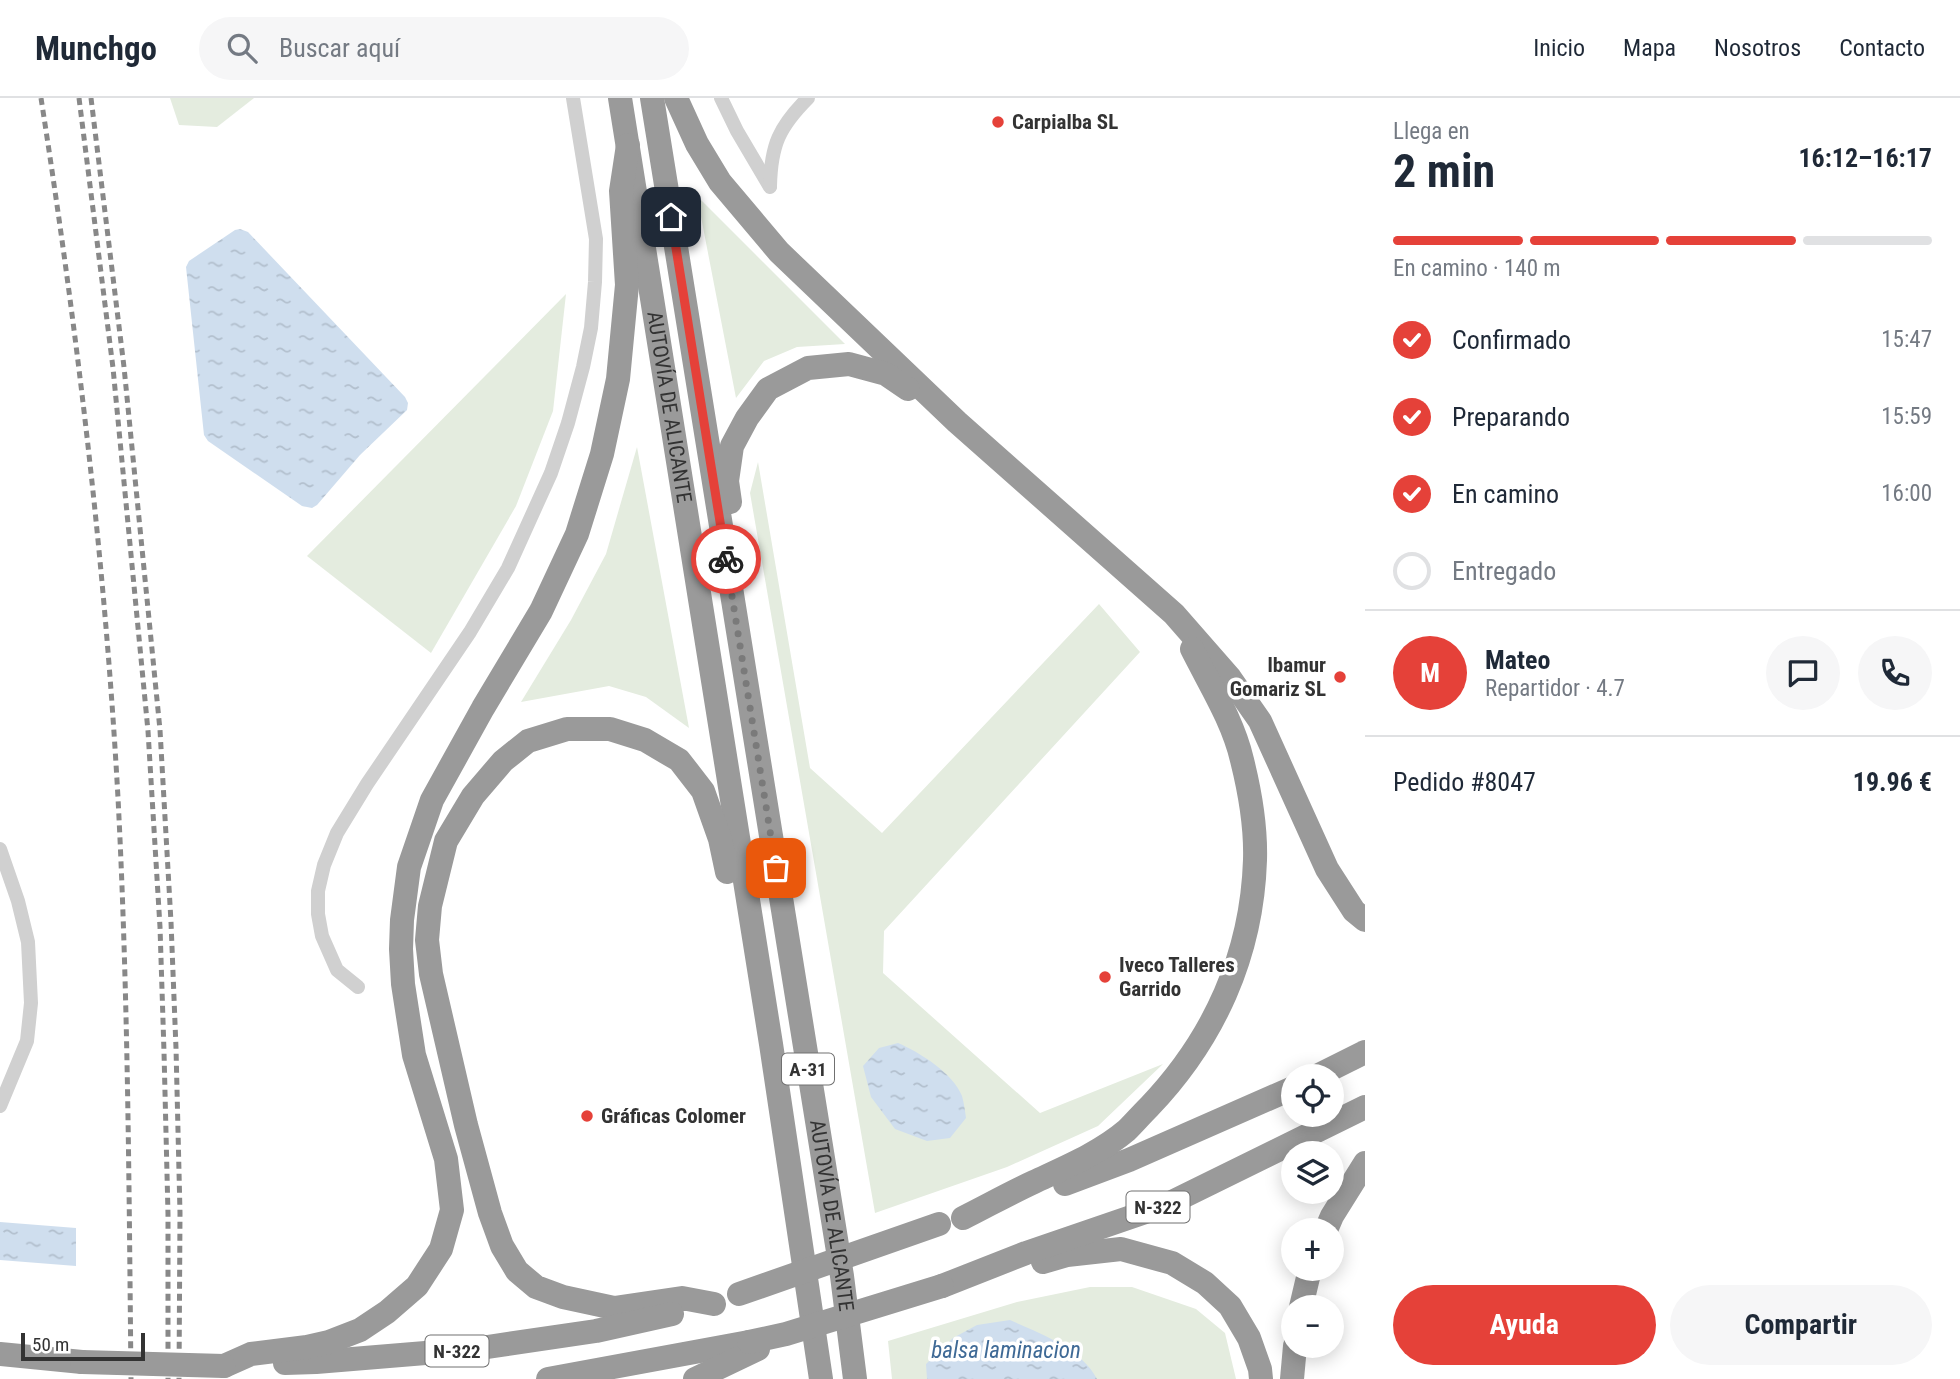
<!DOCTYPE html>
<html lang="es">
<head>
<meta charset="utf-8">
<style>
  :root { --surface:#fff; --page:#f6f6f7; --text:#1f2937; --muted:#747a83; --line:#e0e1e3; --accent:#e54139 }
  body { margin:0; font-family:"Roboto Condensed",sans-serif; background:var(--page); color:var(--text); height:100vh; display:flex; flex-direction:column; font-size:26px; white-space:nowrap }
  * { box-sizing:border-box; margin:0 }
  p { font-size:23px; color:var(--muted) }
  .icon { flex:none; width:38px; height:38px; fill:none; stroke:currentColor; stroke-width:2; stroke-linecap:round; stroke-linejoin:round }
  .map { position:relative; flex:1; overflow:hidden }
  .side { display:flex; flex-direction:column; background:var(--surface); width:595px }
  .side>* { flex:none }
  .tools { position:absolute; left:1281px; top:966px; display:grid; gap:14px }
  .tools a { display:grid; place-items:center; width:63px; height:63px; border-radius:50%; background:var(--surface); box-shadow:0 4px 18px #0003; font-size:35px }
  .scale { position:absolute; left:21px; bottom:18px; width:124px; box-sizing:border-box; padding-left:7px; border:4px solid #333; border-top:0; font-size:19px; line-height:24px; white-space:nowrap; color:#333; -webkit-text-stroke:5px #fff; paint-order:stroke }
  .pin { position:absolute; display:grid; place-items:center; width:60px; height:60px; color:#fff; margin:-30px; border-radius:14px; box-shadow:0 4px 10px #0006 }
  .courier { position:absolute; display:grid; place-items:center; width:70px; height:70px; margin:-35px; border:5px solid #e54139; border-radius:50%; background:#fff; color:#222; box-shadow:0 2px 9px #0007 }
  .overview em { font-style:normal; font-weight:700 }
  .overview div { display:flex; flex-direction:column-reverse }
  .overview { display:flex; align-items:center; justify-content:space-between; height:119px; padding:0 28px }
  h1 { font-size:46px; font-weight:700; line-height:52px }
  .bar { display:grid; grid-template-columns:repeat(4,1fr); gap:10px 7px; align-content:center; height:84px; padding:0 28px }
  .bar i { height:9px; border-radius:5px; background:var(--line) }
  .bar .active { background:var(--accent) }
  .bar p { grid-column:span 4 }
  .line { display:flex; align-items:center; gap:18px; padding:0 28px; border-top:2px solid var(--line) }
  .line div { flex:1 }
  .round { display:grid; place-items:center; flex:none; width:74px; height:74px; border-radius:37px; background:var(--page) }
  ol { padding:0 28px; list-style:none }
  li { display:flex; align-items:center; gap:21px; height:77px }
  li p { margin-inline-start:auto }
  li .icon { padding:7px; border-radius:50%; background:var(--accent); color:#fff; stroke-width:4 }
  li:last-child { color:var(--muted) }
  li i { width:38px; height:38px; border:4px solid var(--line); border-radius:50% }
  .button { display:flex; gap:14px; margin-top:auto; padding:14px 28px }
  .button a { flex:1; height:80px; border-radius:42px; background:var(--accent); color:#fff; font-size:28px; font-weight:700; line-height:80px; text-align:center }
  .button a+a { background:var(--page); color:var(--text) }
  header { display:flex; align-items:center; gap:42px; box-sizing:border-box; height:98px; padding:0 35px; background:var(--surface); border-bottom:2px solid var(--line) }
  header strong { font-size:33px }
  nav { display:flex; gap:38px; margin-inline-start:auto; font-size:24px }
  .search { width:490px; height:63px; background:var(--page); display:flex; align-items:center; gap:18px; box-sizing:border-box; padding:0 24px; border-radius:38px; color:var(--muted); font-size:26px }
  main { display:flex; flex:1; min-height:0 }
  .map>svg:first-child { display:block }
  .grass { fill:#e4ecdf }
  .water { fill:url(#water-ripples) }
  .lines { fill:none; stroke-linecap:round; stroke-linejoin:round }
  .street { stroke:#d0d0d0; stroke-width:14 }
  .highway { stroke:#9a9a9a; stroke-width:24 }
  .rail { stroke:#888; stroke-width:5; stroke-dasharray:7 5; stroke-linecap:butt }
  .highway-bridge { stroke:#9a9a9a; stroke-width:24 }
  .done { stroke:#7a7a7a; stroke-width:7; stroke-dasharray:0 12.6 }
  .route { stroke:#e54139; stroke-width:9 }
  .poi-dot { fill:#e54139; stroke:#fff; stroke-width:2.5 }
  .labels { text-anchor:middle; stroke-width:7; stroke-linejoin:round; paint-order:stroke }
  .shield { fill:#fff; stroke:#707070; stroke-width:2 }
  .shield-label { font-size:19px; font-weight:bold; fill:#333 }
  .poi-label { font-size:21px; font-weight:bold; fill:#333; stroke:#fff; text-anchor:start }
  .street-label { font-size:21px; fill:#333; stroke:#fff }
  .water-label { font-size:23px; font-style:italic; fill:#3f6a96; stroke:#fff }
</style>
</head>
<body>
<header>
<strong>Munchgo</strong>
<div class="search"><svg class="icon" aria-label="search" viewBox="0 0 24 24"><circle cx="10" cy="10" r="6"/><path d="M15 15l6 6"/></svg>Buscar aquí</div>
<nav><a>Inicio</a><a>Mapa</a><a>Nosotros</a><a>Contacto</a></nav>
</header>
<main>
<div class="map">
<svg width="1365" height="1281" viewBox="0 0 1365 1281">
  <defs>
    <pattern id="water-ripples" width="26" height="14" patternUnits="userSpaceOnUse" patternTransform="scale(1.75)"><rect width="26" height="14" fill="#cfdeee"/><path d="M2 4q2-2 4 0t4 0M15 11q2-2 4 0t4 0" fill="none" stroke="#b2bfcd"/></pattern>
  </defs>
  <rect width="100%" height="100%" fill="#fff"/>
  <g class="grass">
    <path d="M170 0H254L217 29 179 27Z"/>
    <path d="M697 98 845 246 797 249 764 263 736 300Z"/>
    <path d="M566 196 553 313 516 408 431 555 307 458Z"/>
    <path d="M637 349 689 630 646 599 609 588 521 604 571 522 606 456Z"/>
    <path d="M758 364 810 670 882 735 1099 506 1140 554 884 833 883 875 1040 1015 1163 966 1098 1028 1007 1069 875 1115 750 395Z"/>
    <path d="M1090 1189H1132L1196 1211 1225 1235 1236 1281H892L888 1243 1017 1204Z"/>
  </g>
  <g class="water">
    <path d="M240 131 248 134 405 299 408 305 407 312 360 357 317 407 312 410 302 408 208 343 204 337 186 169 189 163 235 132Z"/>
    <path d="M898 945C919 954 953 975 962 998 964 1005 965 1013 966 1020L950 1040 927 1043 895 1031 871 999 863 968 879 950Z"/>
    <path d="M0 1124 76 1130V1168L0 1162Z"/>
    <path d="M1010 1222C1041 1236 1081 1250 1097 1281H927L926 1266 953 1240 977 1227Z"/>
  </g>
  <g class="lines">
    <g class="street">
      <path d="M721 0 737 33 770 89"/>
      <path d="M770 88C771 47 779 29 808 0"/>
      <path d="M0 751 18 803 28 844 31 905 27 943 0 1008"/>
      <path d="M358 889 337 872 322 838 318 816V793L324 767 337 735 367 686 470 534 508 470 551 375 568 325 583 269 591 230 595 184 596 141 573 0"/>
    </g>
    <g class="highway">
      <path id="s1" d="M620 0 771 946 821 1281"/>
      <path id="s2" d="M652 0 842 1178 855 1281"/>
      <path d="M676 0 697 46 720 84 779 154 957 324 1174 516 1230 580 1260 623 1327 771 1354 813 1365 822"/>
      <path d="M730 404 727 383 732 348 747 320 768 291 808 270 849 266 886 276 908 291"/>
      <path d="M1317 978 1365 954"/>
      <path d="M1065 1086 1129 1062 1293 990"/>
      <path d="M963 1120C987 1108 1010 1095 1034 1084 1066 1069 1100 1055 1127 1032 1134 1025 1141 1017 1149 1009 1214 941 1252 857 1255 762 1256 729 1250 694 1242 662 1233 623 1210 587 1192 551"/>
      <path d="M1326 1132 1332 1118 1365 1065"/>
      <path d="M1043 1164 1067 1157 1121 1151 1172 1165 1205 1185 1230 1208 1249 1240 1260 1271 1261 1281"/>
      <path d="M942 1188 1026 1155 1166 1107 1365 1009"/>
      <path d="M714 1206 682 1200 614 1210 563 1199 536 1189 517 1173 502 1148 490 1115 466 1027 431 876 427 842 430 808 446 743 473 698 503 663 528 643 567 631H610L645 642 679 662 703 693 720 741 727 774"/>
      <path d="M1301 1209 1310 1171"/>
      <path d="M0 1256 82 1264"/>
      <path d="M285 1265 316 1264 474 1251 596 1233 672 1216"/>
      <path d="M224 1268 251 1256 307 1249 329 1244 360 1232 387 1214 417 1188 441 1151 452 1112 446 1061 414 957 403 886 401 851 402 822 409 769 432 702 483 610 541 513 577 436 602 356 618 281 627 187 621 93 628 47"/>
      <path d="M548 1281 749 1244"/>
      <path d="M695 1281 758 1251"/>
      <path d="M1292 1281 1295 1248"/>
    </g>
    <g class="rail">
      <path d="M41 0C77 232 105 465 118 700 128 893 129 1087 131 1281"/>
      <path d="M79 0 113 270 148 633 160 829 164 954 168 1116V1281"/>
      <path d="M91 0 124 269 160 632 171 824 176 950 180 1115 179 1281"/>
    </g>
    <g class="highway-bridge">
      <path d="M739 1196 939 1126"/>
      <path d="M749 1244 786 1236 942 1188"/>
      <path d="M82 1264 224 1268"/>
    </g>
  </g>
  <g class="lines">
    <path class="done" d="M726 461 776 770"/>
    <path class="route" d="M671 119 726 461"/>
  </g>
  <g class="poi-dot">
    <circle cx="998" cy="24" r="7"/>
    <circle cx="1340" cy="579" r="7"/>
    <circle cx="1105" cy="879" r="7"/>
    <circle cx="587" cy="1018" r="7"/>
  </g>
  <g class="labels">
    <g class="shield">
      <rect x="782" y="955.5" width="52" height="31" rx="5"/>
      <rect x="1126.5" y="1093.5" width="63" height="31" rx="5"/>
      <rect x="425.5" y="1237.5" width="63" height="31" rx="5"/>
    </g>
    <g class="shield-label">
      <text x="808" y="978">A-31</text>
      <text x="1158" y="1116">N-322</text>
      <text x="457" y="1260">N-322</text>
    </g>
    <g class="poi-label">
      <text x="1012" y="31">Carpialba SL</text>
      <text x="1326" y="574" text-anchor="end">lbamur<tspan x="1326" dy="24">Gomariz SL</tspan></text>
      <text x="1119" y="874">Iveco Talleres<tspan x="1119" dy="24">Garrido</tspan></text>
      <text x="601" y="1025">Gráficas Colomer</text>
    </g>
    <g class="street-label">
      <text dy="7" stroke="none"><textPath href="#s1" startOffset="313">AUTOVÍA DE ALICANTE</textPath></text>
      <text dy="7" stroke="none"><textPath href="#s2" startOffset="1132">AUTOVÍA DE ALICANTE</textPath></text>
    </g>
    <g class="water-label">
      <text x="1006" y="1260">balsa laminacion</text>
    </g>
  </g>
</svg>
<div class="tools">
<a><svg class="icon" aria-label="locate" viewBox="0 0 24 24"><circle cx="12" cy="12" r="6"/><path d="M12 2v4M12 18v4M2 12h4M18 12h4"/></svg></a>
<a><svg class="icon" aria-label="layers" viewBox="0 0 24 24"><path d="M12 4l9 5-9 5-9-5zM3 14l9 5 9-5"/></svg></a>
<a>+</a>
<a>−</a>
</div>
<div class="scale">50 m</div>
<div class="pin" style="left:776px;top:770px;background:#ea580c"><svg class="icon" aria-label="bag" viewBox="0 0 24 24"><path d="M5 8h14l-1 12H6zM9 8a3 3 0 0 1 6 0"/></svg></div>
<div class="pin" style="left:671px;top:119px;background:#1f2937"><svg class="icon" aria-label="home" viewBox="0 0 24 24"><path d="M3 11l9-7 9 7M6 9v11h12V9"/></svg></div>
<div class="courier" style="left:726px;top:461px"><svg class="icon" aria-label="bike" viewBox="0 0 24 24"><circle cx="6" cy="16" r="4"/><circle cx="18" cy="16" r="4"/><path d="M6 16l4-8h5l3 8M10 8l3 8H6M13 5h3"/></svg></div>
</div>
<section class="side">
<div class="overview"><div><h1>2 min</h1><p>Llega en</p></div><em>16:12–16:17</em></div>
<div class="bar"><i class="active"></i><i class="active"></i><i class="active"></i><i></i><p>En camino · 140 m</p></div>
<ol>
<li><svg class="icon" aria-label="check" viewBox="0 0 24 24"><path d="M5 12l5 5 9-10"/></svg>Confirmado<p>15:47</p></li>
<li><svg class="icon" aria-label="check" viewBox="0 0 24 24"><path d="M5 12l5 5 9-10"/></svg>Preparando<p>15:59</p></li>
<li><svg class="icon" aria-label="check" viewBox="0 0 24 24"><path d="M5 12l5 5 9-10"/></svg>En camino<p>16:00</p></li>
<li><i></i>Entregado</li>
</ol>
<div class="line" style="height:126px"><b class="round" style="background:var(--accent);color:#fff">M</b><div><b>Mateo</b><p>Repartidor · 4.7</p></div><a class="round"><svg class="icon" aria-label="chat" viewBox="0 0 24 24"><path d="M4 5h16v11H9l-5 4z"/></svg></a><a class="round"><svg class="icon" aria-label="phone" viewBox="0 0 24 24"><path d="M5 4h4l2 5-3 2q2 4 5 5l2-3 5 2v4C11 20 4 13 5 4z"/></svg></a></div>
<div class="line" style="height:91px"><div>Pedido #8047</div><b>19.96 €</b></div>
<div class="button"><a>Ayuda</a><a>Compartir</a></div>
</section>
</main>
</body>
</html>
